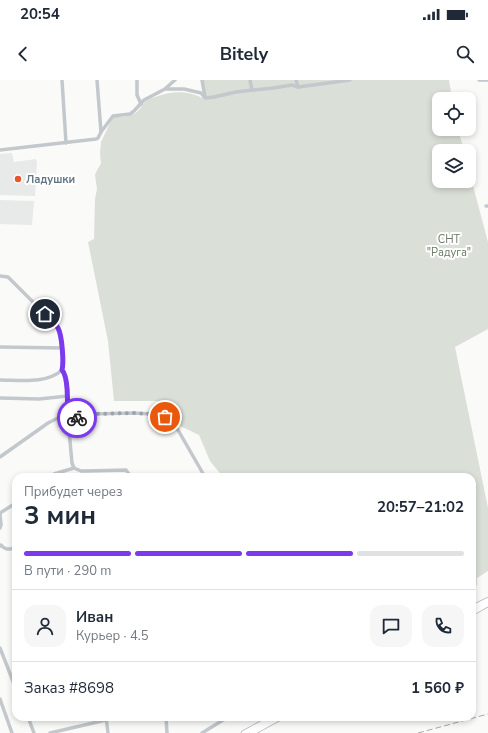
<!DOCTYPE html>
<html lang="ru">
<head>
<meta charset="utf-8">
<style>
  :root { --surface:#fff; --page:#f6f6f7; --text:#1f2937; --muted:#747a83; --line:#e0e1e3; --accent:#7c3aed }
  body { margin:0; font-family:"Nunito Sans",sans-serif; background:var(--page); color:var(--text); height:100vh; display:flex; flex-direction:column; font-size:15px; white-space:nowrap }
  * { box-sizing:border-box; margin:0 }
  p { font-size:13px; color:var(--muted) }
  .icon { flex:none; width:22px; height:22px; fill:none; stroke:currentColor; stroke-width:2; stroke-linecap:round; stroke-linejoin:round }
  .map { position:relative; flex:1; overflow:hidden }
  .details { position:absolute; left:12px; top:393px; width:464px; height:248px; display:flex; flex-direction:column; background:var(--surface); border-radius:12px; box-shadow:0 2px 6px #0003 }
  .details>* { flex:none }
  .fabs { position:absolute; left:432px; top:12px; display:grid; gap:8px }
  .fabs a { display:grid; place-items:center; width:44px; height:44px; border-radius:8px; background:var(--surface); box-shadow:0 2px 6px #0003; font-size:20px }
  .pin { position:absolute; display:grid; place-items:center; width:34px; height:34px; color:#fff; margin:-17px; border:2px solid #fff; border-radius:50%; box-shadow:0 1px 4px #0007 }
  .courier { position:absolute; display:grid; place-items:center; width:40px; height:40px; margin:-20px; border:3px solid #7c3aed; border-radius:50%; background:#fff; color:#222; box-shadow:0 1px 5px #0007 }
  .headline em { font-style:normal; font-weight:700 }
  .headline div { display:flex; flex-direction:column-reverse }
  .headline { display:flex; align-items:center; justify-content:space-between; height:68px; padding:0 12px }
  h1 { font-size:26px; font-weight:700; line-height:30px }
  .bar { display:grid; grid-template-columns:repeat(4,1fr); gap:6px 4px; align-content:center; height:48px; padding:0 12px }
  .bar i { height:5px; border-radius:3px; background:var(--line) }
  .bar .selected { background:var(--accent) }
  .bar p { grid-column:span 4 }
  .line { display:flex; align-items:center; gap:10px; padding:0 12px; border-top:1px solid var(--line) }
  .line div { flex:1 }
  .round { display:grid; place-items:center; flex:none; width:42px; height:42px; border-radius:12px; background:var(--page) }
  .status { display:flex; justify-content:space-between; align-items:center; height:28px; padding:0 20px; background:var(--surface); direction:ltr }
  .status svg { height:11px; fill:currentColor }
  header { display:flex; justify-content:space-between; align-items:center; height:52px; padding:0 12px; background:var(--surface); font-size:18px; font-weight:700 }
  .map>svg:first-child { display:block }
  .built { fill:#e8e9e9 }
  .green { fill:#dadfd7 }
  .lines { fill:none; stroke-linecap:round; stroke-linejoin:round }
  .major-casing { stroke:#b5babe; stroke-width:6 }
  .minor { stroke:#c3c8cc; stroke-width:3.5 }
  .major { stroke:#fff; stroke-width:4.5 }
  .rail { stroke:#a2aab0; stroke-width:1; stroke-dasharray:6 3; stroke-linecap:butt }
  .done { stroke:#99a4ac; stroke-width:4; stroke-dasharray:0 7.2 }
  .route { stroke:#7c3aed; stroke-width:5 }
  .poi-dot { fill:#e4572e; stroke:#fff; stroke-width:1.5 }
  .labels { text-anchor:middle; stroke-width:4; stroke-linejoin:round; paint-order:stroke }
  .poi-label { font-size:11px; font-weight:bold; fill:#657683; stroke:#fff; text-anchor:start }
  .park-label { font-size:11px; fill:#687a64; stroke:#fff }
</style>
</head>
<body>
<div class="status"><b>20:54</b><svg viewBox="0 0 49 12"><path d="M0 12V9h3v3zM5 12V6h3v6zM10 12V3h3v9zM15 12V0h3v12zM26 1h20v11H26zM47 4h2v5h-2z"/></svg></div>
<header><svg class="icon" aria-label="back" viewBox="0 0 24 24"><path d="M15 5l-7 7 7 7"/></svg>Bitely<svg class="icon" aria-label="search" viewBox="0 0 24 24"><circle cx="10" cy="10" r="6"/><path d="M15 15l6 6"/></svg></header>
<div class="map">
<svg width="488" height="653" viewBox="0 0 488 653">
  <rect width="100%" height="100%" fill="#fafaf8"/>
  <g class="built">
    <path d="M12 73 14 82 36 79 37 83 35 116 0 115V74Z"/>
    <path d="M0 120 34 121 32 145 0 144Z"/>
  </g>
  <path class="green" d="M203 0H449L452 19H439V49H458L464 71H439V101H469V91L488 162V249L455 267 488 428V491L477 498V505L472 510V397H223L210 381 199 355 176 344 166 321H114L108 261 88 162 94 159 95 119 97 109 95 95 97 90 101 84 100 74 101 62 110 43 114 37C122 37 132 37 138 31 141 28 143 23 146 21 149 19 154 17 158 16 175 10 191 11 206 20Z"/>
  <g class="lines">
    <defs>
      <g id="major">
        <path d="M472 528 488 520"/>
        <path d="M472 533 488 524"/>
        <path d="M244 653 273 637"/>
        <path d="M252 653 281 637"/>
      </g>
    </defs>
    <use href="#major" class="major-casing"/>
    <g class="minor">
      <path d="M62 0 66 63"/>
      <path d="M97 0 101 52"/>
      <path d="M137 0V15L141 24"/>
      <path d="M202 0 205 17"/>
      <path d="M250 0 252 10"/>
      <path d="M296 0 298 7"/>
      <path d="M479 0H488"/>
      <path d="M166 8 175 0"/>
      <path d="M0 70 96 59 98 58 101 52 113 36 130 34 134 31 144 20 165 9H184L201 13 205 18 214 17 236 12 273 8 292 5 298 7 350 0"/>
      <path d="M486 126H488"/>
      <path d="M0 196 8 197 57 246 60 254 62 268 0 267"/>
      <path d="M62 290C68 296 68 322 67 332L71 333V336L69 340H66L64 339 63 335 64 333 67 332"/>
      <path d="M0 300C20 300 47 304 62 290L63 283 62 268"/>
      <path d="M0 318 39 319 68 316"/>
      <path d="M71 339 91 334 134 333 152 334 165 337 178 350 205 397"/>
      <path d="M68 340 72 383 74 388 81 391H85L126 390 131 397"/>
      <path d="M0 377 48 343 60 337H63"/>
      <path d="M51 397 54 394 74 388"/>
      <path d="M0 433 16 423"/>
      <path d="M0 434 1 445 0 448"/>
      <path d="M0 466 1 465C6 471 9 469 16 468"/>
      <path d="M15 514 16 513"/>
      <path d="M0 568 16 609"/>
      <path d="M0 619 12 653"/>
      <path d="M28 637 34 653"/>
      <path d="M106 637 108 653"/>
      <path d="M166 637 167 653"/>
      <path d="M50 653 106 640"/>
      <path d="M202 653 228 637"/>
    </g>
    <use href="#major" class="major"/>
    <path class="rail" d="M418 653 488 634"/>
  </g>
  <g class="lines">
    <path class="done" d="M77 338 91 334 134 333 152 334 165 337"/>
    <path class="route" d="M45 234C49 238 55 243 58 248 62 255 64 282 62 290 68 296 68 322 67 332H70L71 335V338H77"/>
  </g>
  <circle class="poi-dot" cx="18" cy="99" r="4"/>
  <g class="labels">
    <g class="poi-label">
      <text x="26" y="103">Ладушки</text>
    </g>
    <g class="park-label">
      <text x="449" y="163">СНТ<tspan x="449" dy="13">"Радуга"</tspan></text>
    </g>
  </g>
</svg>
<div class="fabs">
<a><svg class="icon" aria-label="locate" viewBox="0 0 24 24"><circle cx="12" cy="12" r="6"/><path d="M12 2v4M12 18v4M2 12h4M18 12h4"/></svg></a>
<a><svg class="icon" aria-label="layers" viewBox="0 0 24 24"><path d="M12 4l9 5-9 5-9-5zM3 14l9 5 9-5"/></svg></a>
</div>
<div class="pin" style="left:165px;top:337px;background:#ea580c"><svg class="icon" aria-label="bag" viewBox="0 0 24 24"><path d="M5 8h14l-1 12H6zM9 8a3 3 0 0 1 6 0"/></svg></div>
<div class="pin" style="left:45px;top:234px;background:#1f2937"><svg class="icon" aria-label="home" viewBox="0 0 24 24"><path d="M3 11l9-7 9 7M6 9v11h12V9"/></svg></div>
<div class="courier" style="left:77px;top:338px"><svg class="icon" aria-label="bike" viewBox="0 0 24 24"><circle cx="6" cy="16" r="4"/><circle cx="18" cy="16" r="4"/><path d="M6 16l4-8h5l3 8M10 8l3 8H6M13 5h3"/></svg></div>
<section class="details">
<div class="headline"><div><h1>3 мин</h1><p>Прибудет через</p></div><em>20:57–21:02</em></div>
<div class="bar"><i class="selected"></i><i class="selected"></i><i class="selected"></i><i></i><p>В пути · 290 m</p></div>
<div class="line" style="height:72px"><a class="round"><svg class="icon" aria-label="person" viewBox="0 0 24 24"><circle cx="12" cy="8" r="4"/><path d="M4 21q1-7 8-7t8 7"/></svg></a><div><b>Иван</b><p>Курьер · 4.5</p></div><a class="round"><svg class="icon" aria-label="chat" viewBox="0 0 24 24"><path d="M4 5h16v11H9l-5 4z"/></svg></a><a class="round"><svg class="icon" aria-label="phone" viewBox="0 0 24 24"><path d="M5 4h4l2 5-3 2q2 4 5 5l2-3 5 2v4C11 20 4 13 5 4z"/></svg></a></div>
<div class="line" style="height:52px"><div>Заказ #8698</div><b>1 560 ₽</b></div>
</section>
</div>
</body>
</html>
